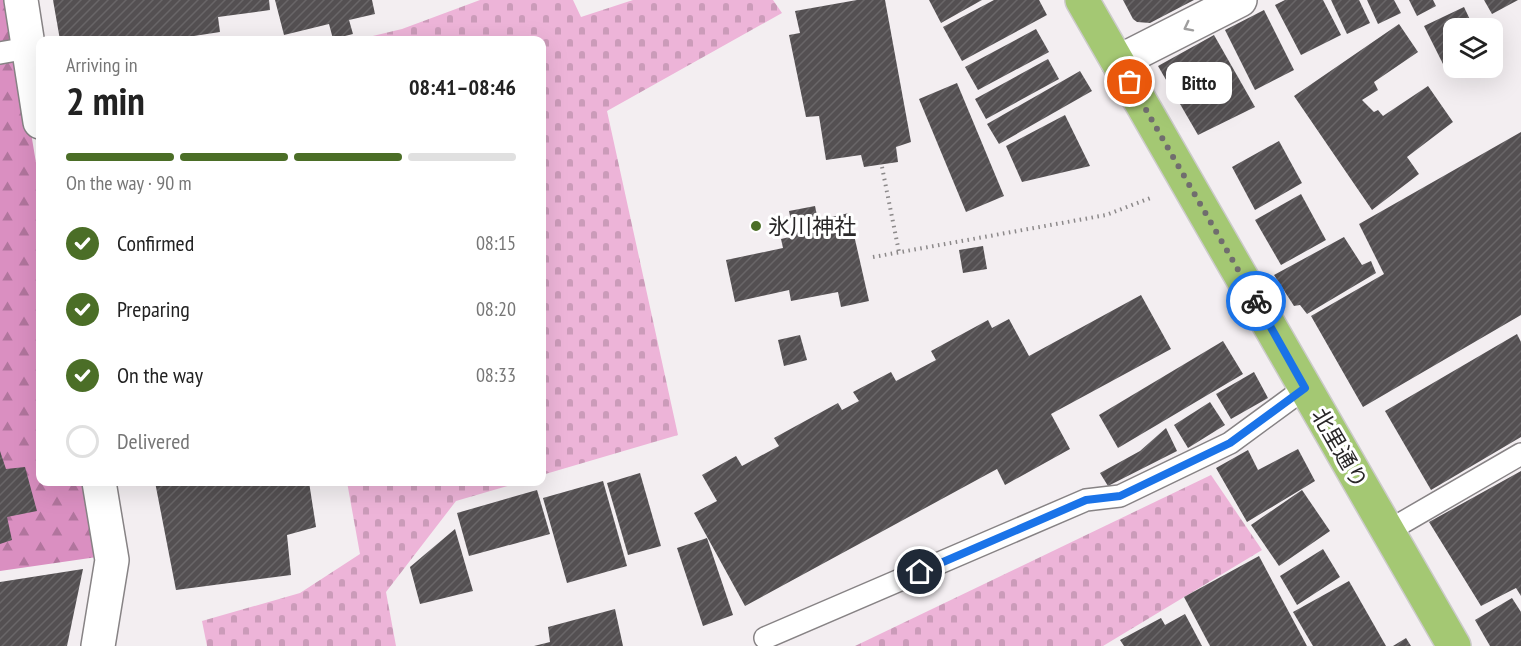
<!DOCTYPE html>
<html lang="en">
<head>
<meta charset="utf-8">
<style>
  :root { --surface:#fff; --page:#f6f6f6; --text:#222; --muted:#767676; --line:#e0e0e0; --accent:#4b6e27 }
  body { margin:0; font-family:"PT Sans Narrow","Noto Sans JP",sans-serif; background:var(--page); color:var(--text); height:100vh; display:flex; flex-direction:column; font-size:22px; white-space:nowrap }
  * { box-sizing:border-box; margin:0 }
  p { font-size:20px; color:var(--muted) }
  .icon { flex:none; width:33px; height:33px; fill:none; stroke:currentColor; stroke-width:2; stroke-linecap:round; stroke-linejoin:round }
  .map { position:relative; flex:1; overflow:hidden }
  .details { position:absolute; left:36px; top:36px; width:510px; height:450px; display:flex; flex-direction:column; background:var(--surface); border-radius:12px; box-shadow:0 6px 24px #0002 }
  .details>* { flex:none }
  .buttons { position:absolute; left:1443px; top:18px; display:grid; gap:12px }
  .buttons a { display:grid; place-items:center; width:60px; height:60px; border-radius:12px; background:var(--surface); box-shadow:0 6px 24px #0002; font-size:30px }
  .pin { position:absolute; display:grid; place-items:center; width:51px; height:51px; color:#fff; margin:-26px; border:3px solid #fff; border-radius:50%; box-shadow:0 2px 6px #0007 }
  .courier { position:absolute; display:grid; place-items:center; width:60px; height:60px; margin:-30px; border:4px solid #1a73e8; border-radius:50%; background:#fff; color:#222; box-shadow:0 2px 8px #0007 }
  .bubble { position:absolute; height:42px; border-radius:12px; background:var(--surface); box-shadow:0 6px 24px #0002; font-size:20px; font-weight:600; line-height:42px; text-align:center }
  .headline em { font-style:normal; font-weight:600 }
  .headline div { display:flex; flex-direction:column-reverse }
  .headline { display:flex; align-items:center; justify-content:space-between; height:102px; padding:0 30px }
  h1 { font-size:39px; font-weight:600; line-height:45px }
  .bar { display:grid; grid-template-columns:repeat(4,1fr); gap:9px 6px; align-content:center; height:72px; padding:0 30px }
  .bar i { height:8px; border-radius:4px; background:var(--line) }
  .bar .selected { background:var(--accent) }
  .bar p { grid-column:span 4 }
  ol { padding:0 30px; list-style:none }
  li { display:flex; align-items:center; gap:18px; height:66px }
  li p { margin-inline-start:auto }
  li .icon { padding:6px; border-radius:50%; background:var(--accent); color:#fff; stroke-width:4 }
  li:last-child { color:var(--muted) }
  li i { width:33px; height:33px; border:3px solid var(--line); border-radius:50% }
  .map>svg:first-child { display:block }
  .forest { fill:url(#forest-firs) }
  .cemetery { fill:url(#cemetery-stones) }
  .building { fill:url(#building-hatch) }
  .lines { fill:none; stroke-linecap:round; stroke-linejoin:round }
  .service-casing { stroke:#878385; stroke-width:24 }
  .minor-casing { stroke:#878385; stroke-width:36 }
  .primary-casing { stroke:#cccbcb; stroke-width:36 }
  .path { stroke:#8c898a; stroke-width:4; stroke-dasharray:1.5 4.5; stroke-linecap:butt }
  .service { stroke:#fff; stroke-width:21 }
  .minor { stroke:#fff; stroke-width:33 }
  .primary { stroke:#a4c873; stroke-width:33 }
  .oneway { stroke:#9f9e9e }
  .done { stroke:#706d6e; stroke-width:6; stroke-dasharray:0 10.8 }
  .route { stroke:#1a73e8; stroke-width:8 }
  .poi-dot { fill:#4b6e27; stroke:#fff; stroke-width:2 }
  .labels { text-anchor:middle; stroke-width:6; stroke-linejoin:round; paint-order:stroke }
  .poi-label { font-size:22px; fill:#292728; stroke:#fff; text-anchor:start }
  .street-label { font-size:22px; fill:#292728; stroke:#fff }
</style>
</head>
<body>
<div class="map">
<svg width="1521" height="646" viewBox="0 0 1521 646">
  <defs>
    <pattern id="forest-firs" width="22" height="20" patternUnits="userSpaceOnUse" patternTransform="scale(1.5)"><rect width="22" height="20" fill="#da8fc1"/><path d="M5 1l3.5 6h-7zM16 11l3.5 6h-7z" fill="#b1759d"/></pattern>
    <pattern id="cemetery-stones" width="16" height="16" patternUnits="userSpaceOnUse" patternTransform="scale(1.5)"><rect width="16" height="16" fill="#edb4d8"/><path d="M2 7V4a2 2 0 0 1 4 0v3zM10 15v-3a2 2 0 0 1 4 0v3z" fill="#cb9bb9"/></pattern>
    <pattern id="building-hatch" width="6" height="6" patternUnits="userSpaceOnUse" patternTransform="scale(1.5)"><rect width="6" height="6" fill="#545052"/><path d="M-1 1l2-2M0 6l6-6M5 7l2-2" fill="none" stroke="#696668"/></pattern>
  </defs>
  <rect width="100%" height="100%" fill="#f3eef1"/>
  <path class="forest" d="M0 0H9L40 187V482H85L97 557 0 571Z"/>
  <g class="cemetery">
    <path d="M480 0H573L581 17 633 0H773L782 13 607 111 678 435 542 475V40H356L402 29Z"/>
    <path d="M1211 475 1262 550 1103 646H855Z"/>
    <path d="M347 482H521L456 501 386 592 396 646H207L202 621 300 593 360 554Z"/>
  </g>
  <g class="building">
    <path d="M53 0H269L270 10 218 17 220 32 168 40H60Z"/>
    <path d="M275 0H372L375 14 349 20 353 34 333 39 329 24 284 35Z"/>
    <path d="M857 0H885L911 142 896 147 898 162 864 167 861 155 826 160 819 116 806 117 789 35 800 33 795 11Z"/>
    <path d="M929 0H982L941 23Z"/>
    <path d="M994 0H1039L1047 15 962 61 943 27Z"/>
    <path d="M1123 0H1194L1150 23 1137 22 1133 19Z"/>
    <path d="M1285 0H1323L1341 35 1301 55 1275 5Z"/>
    <path d="M1331 0H1359L1370 23 1347 34Z"/>
    <path d="M1367 0H1394L1401 13 1378 24Z"/>
    <path d="M1409 0H1433L1436 6 1417 16Z"/>
    <path d="M1484 0H1518L1492 14Z"/>
    <path d="M1464 7 1474 28H1454V68H1466L1449 76 1424 26Z"/>
    <path d="M1264 10 1294 70 1255 90 1225 30Z"/>
    <path d="M1399 24 1418 52 1374 82 1378 90 1362 100 1374 112 1378 110 1383 116 1428 86 1453 122 1407 157 1419 174 1372 210 1294 96Z"/>
    <path d="M1036 29 1049 52 978 90 965 67Z"/>
    <path d="M1214 35 1255 107 1198 135 1158 66Z"/>
    <path d="M1048 59 1059 79 986 119 975 99Z"/>
    <path d="M1080 71 1092 91 999 144 987 124Z"/>
    <path d="M957 83 1004 196 966 212 919 99Z"/>
    <path d="M1065 115 1090 166 1022 182 1006 146Z"/>
    <path d="M1521 132V315L1363 407 1311 316 1384 274 1359 224Z"/>
    <path d="M1279 141 1302 183 1255 210 1232 167Z"/>
    <path d="M1301 194 1326 240 1281 265 1255 220Z"/>
    <path d="M815 206 818 220 849 213 869 301 841 307 838 292 791 301 789 290 735 302 726 260 783 248 781 239 794 236 789 211Z"/>
    <path d="M1344 237 1362 265 1371 261 1376 273 1307 314 1300 305 1294 306 1274 275Z"/>
    <path d="M983 246 987 269 963 273 959 250Z"/>
    <path d="M1141 295 1171 349 1051 414 1070 449 1005 485 997 469 745 606 694 513 717 501 702 475 736 456 742 466 779 446 774 438 838 403 842 410 859 401 853 392 891 372 896 381 936 360 931 351 988 320 992 328 1009 319 1029 356Z"/>
    <path d="M1517 334 1521 342V437L1431 490 1385 411Z"/>
    <path d="M800 335 807 360 784 366 778 340Z"/>
    <path d="M1223 341 1243 374 1118 448 1099 415Z"/>
    <path d="M1254 372 1268 398 1231 419 1216 394Z"/>
    <path d="M1210 402 1225 425 1188 448 1174 425Z"/>
    <path d="M1166 428 1177 451 1108 486 1100 473 1140 451Z"/>
    <path d="M1298 449 1315 481 1247 522 1216 468 1248 450 1258 470Z"/>
    <path d="M0 451 6 469 25 467 37 511 7 517 12 540 0 544Z"/>
    <path d="M1521 471V596L1516 588 1481 606 1429 522Z"/>
    <path d="M640 473 661 546 628 555 607 483Z"/>
    <path d="M603 481 627 566 567 583 543 498Z"/>
    <path d="M155 482H309L316 527 287 535 291 575 176 590Z"/>
    <path d="M537 490 550 534 469 556 457 513Z"/>
    <path d="M1302 490 1330 531 1279 566 1251 525Z"/>
    <path d="M455 529 473 591 420 604 410 567Z"/>
    <path d="M707 538 733 615 703 626 677 548Z"/>
    <path d="M1323 549 1340 577 1297 605 1280 576Z"/>
    <path d="M1259 556 1307 646H1210L1184 597Z"/>
    <path d="M83 569 67 646H0V582Z"/>
    <path d="M1349 581 1386 646H1313L1293 612Z"/>
    <path d="M1512 598 1521 612V646H1490L1475 620Z"/>
    <path d="M615 609 623 646H534L550 642 548 627Z"/>
    <path d="M1185 614 1202 646H1124L1120 640 1161 618 1165 625Z"/>
    <path d="M1406 638 1411 646H1393Z"/>
  </g>
  <g class="lines">
    <defs>
      <g id="service">
        <path d="M0 53 28 48"/>
        <path d="M1388 531 1521 454"/>
        <path d="M765 638 1086 500 1120 496 1230 443 1305 388"/>
      </g>
      <g id="minor">
        <path d="M21 0 40 122"/>
        <path d="M1118 62 1240 0"/>
        <path d="M98 646 112 560 99 482"/>
      </g>
      <path id="primary" d="M1082 0 1454 646"/>
    </defs>
    <use href="#service" class="service-casing"/>
    <use href="#minor" class="minor-casing"/>
    <use href="#primary" class="primary-casing"/>
    <g class="path">
      <path d="M882 167 899 252"/>
      <path d="M873 257 1106 215 1153 197"/>
    </g>
    <use href="#service" class="service"/>
    <use href="#minor" class="minor"/>
    <use href="#primary" class="primary"/>
  </g>
  <defs><path id="oneway-chevron" d="M-2-3.5L2.5 0L-2 3.5" fill="none" stroke-width="1.6" stroke-linecap="round" stroke-linejoin="round" transform="scale(1.5)"/></defs>
  <use class="oneway" href="#oneway-chevron" transform="translate(1188 27) rotate(153)"/>
  <g class="lines">
    <path class="done" d="M1130 82 1256 301"/>
    <path class="route" d="M920 572 1086 500 1120 496 1230 443 1305 388 1256 301"/>
  </g>
  <circle class="poi-dot" cx="756" cy="226" r="6"/>
  <g class="labels">
    <g class="poi-label">
      <text x="768" y="234">氷川神社</text>
    </g>
    <g class="street-label">
      <text transform="translate(1340 448) rotate(60)" y="8">北里通り</text>
    </g>
  </g>
</svg>
<div class="buttons">
<a><svg class="icon" aria-label="layers" viewBox="0 0 24 24"><path d="M12 4l9 5-9 5-9-5zM3 14l9 5 9-5"/></svg></a>
</div>
<div class="pin" style="left:1130px;top:82px;background:#ea580c"><svg class="icon" aria-label="bag" viewBox="0 0 24 24"><path d="M5 8h14l-1 12H6zM9 8a3 3 0 0 1 6 0"/></svg></div>
<div class="pin" style="left:920px;top:572px;background:#1f2937"><svg class="icon" aria-label="home" viewBox="0 0 24 24"><path d="M3 11l9-7 9 7M6 9v11h12V9"/></svg></div>
<div class="courier" style="left:1256px;top:301px"><svg class="icon" aria-label="bike" viewBox="0 0 24 24"><circle cx="6" cy="16" r="4"/><circle cx="18" cy="16" r="4"/><path d="M6 16l4-8h5l3 8M10 8l3 8H6M13 5h3"/></svg></div>
<div class="bubble" style="left:1166px;top:62px;width:66px">Bitto</div>
<section class="details">
<div class="headline"><div><h1>2 min</h1><p>Arriving in</p></div><em>08:41–08:46</em></div>
<div class="bar"><i class="selected"></i><i class="selected"></i><i class="selected"></i><i></i><p>On the way · 90 m</p></div>
<ol>
<li><svg class="icon" aria-label="check" viewBox="0 0 24 24"><path d="M5 12l5 5 9-10"/></svg>Confirmed<p>08:15</p></li>
<li><svg class="icon" aria-label="check" viewBox="0 0 24 24"><path d="M5 12l5 5 9-10"/></svg>Preparing<p>08:20</p></li>
<li><svg class="icon" aria-label="check" viewBox="0 0 24 24"><path d="M5 12l5 5 9-10"/></svg>On the way<p>08:33</p></li>
<li><i></i>Delivered</li>
</ol>
</section>
</div>
</body>
</html>
